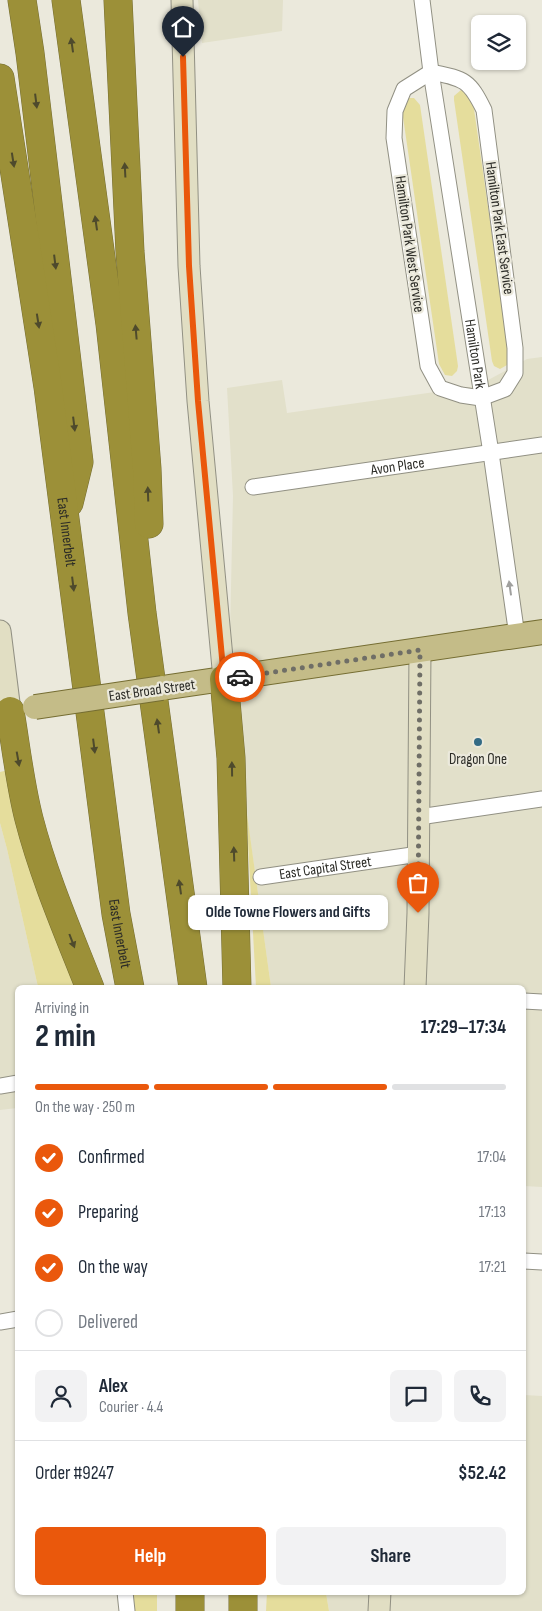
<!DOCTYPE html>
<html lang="en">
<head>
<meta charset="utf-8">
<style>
  :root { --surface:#fff; --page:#f2f2f3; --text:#1f2937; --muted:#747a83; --line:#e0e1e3; --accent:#ea580c }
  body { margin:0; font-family:"Sofia Sans Condensed",sans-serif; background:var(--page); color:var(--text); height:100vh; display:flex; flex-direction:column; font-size:19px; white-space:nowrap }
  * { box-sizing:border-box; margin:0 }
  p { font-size:16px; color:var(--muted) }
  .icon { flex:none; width:28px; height:28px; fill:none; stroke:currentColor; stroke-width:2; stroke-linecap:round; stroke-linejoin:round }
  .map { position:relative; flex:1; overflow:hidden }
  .details { position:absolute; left:15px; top:985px; width:511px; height:610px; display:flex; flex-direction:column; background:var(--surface); border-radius:8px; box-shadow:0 1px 4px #0004 }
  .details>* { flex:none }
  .fabs { position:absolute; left:471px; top:15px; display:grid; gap:10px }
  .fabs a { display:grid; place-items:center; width:55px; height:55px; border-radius:8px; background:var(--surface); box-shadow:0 1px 4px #0004; font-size:25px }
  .pin { position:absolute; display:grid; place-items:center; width:42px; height:42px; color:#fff; margin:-51px -21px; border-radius:50% 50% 50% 0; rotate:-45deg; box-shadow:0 0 5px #0007 }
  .pin .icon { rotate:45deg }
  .courier { position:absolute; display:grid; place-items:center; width:50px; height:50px; margin:-25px; border:4px solid #ea580c; border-radius:50%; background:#fff; color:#222; box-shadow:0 1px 6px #0007 }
  .bubble { position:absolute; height:35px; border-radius:8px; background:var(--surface); box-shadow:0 1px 4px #0004; font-size:16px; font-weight:700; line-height:35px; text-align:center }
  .overview em { font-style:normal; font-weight:700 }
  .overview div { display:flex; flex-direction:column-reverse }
  .overview { display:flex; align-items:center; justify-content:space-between; height:85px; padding:0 20px }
  h1 { font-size:32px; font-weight:700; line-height:38px }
  .bar { display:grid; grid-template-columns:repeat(4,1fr); gap:8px 5px; align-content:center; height:60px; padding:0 20px }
  .bar i { height:6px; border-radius:4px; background:var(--line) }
  .bar .current { background:var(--accent) }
  .bar p { grid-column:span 4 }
  .line { display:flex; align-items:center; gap:12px; padding:0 20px; border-top:1px solid var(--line) }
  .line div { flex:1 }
  .round { display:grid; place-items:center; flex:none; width:52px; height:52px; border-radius:8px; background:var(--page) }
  ol { padding:0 20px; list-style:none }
  li { display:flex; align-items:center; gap:15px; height:55px }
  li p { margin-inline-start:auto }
  li .icon { padding:5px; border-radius:50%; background:var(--accent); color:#fff; stroke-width:4 }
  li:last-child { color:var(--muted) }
  li i { width:28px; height:28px; border:2px solid var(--line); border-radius:50% }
  .cta { display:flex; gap:10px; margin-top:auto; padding:10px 20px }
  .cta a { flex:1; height:58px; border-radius:8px; background:var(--accent); color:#fff; font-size:20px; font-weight:700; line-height:58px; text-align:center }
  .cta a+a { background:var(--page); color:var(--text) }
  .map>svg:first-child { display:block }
  .built { fill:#e2e0ca }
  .green { fill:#e5dd9c }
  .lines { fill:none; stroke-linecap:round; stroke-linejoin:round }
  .street-casing { stroke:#919083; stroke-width:17 }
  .secondary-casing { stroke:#919083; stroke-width:23 }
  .primary-casing { stroke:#756d32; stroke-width:26 }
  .highway-casing { stroke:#756d32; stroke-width:29 }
  .street { stroke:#fff; stroke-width:15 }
  .secondary { stroke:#e1dec3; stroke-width:21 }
  .primary { stroke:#c4bc88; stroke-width:24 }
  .highway { stroke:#9c9038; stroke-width:28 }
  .primary-bridge-casing { stroke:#756d32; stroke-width:26; stroke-linecap:butt }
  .primary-bridge { stroke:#c4bc88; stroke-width:24 }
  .oneway { fill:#4e4a2c }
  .oneway2 { fill:#a0a09e }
  .done { stroke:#6f6e66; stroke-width:5; stroke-dasharray:0 9 }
  .route { stroke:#ea580c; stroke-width:6 }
  .poi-dot { fill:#336b85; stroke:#ebe9dc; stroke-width:2 }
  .labels { text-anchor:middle; stroke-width:4.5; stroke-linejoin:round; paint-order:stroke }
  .street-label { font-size:15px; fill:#2c2c27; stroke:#ebe9dc }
  .poi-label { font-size:15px; fill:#2c2c27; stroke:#ebe9dc }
</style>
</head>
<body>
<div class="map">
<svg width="542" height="1611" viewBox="0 0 542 1611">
  <rect width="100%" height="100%" fill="#ebe9dc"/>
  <g class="built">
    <path d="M198 0H283L282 31 202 43Z"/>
    <path d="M542 357V1187L524 1186V988L271 987 235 731 230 633 233 496 227 388 282 380 287 413 477 386 527 359Z"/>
    <path d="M0 823 7 849 38 987 18 988 17 1108 0 1110Z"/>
    <path d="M524 1395 542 1396V1611H329L326 1593 524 1592Z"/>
  </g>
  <g class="green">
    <path d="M461 90 465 91 472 102 474 109 509 354 507 365 500 369 494 366 492 361 454 100V96Z"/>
    <path d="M408 98H414L420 105 458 366 457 371 452 376 445 375 439 364 403 117V112Z"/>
    <path d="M8 770 77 987H38L7 849 0 823V772Z"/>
    <path d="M246 807 271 987H256Z"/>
    <path d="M267 1592 326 1593 329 1611H266Z"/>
    <path d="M133 1593H157V1611H135Z"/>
  </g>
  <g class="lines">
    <defs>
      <g id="street">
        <path id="s1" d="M422 0 431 72 491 453 517 636"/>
        <path d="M431 72C464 79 469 79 484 110L515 348V373L505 389 481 398 461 395 440 388 428 366 394 138 395 111 404 89Z"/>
        <path id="s2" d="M253 487 542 445"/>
        <path d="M419 817 542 799"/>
        <path id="s3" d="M261 877 419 854"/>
        <path d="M524 1001 542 1002"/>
        <path d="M0 1086 18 1083"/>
        <path d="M524 1261 542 1262"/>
        <path d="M0 1322 18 1319"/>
        <path d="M125 1592 127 1611"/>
      </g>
      <g id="secondary">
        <path d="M182 0 189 266 198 401 224 679"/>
        <path d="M0 631 10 711"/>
        <path d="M415 988 418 913 420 650"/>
        <path d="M379 1611 380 1592"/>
      </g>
      <path id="primary" d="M162 688 542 632"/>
      <g id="highway">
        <path d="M22 0 30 53 79 462 69 503"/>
        <path d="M66 0 110 324 142 613 193 988"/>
        <path d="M118 0 130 252 147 469 149 524"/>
        <path id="s4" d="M0 78 48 387 116 914 130 988"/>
        <path d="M224 679 231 758 237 988"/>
        <path d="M10 711C16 747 20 784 29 819 44 877 68 932 90 988"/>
        <path d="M190 1611V1592"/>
        <path d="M243 1611V1592"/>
      </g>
    </defs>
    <use href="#street" class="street-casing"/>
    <use href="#secondary" class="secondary-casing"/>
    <use href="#primary" class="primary-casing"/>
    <use href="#highway" class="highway-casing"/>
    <use href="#street" class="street"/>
    <use href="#secondary" class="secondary"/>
    <use href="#primary" class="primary"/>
    <use href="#highway" class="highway"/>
    <defs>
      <path id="primary-bridge" d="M35 707 162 688"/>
    </defs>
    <use href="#primary-bridge" class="primary-bridge-casing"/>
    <use href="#primary-bridge" class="primary-bridge"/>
  </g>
  <defs><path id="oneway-solid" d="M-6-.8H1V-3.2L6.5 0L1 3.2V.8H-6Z" transform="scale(1.25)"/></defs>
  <g class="oneway">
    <use href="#oneway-solid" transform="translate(72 45) rotate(-98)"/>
    <use href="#oneway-solid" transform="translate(36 101) rotate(83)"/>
    <use href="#oneway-solid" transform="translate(13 160) rotate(81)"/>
    <use href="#oneway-solid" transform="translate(125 170) rotate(-93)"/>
    <use href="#oneway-solid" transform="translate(96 223) rotate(-98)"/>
    <use href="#oneway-solid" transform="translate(55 262) rotate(83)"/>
    <use href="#oneway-solid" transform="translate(38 321) rotate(81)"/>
    <use href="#oneway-solid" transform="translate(136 332) rotate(-95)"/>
    <use href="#oneway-solid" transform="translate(74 424) rotate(83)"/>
    <use href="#oneway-solid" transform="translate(148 494) rotate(-92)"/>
    <use href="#oneway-solid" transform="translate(73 584) rotate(83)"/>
    <use href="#oneway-solid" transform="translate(158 726) rotate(-98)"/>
    <use href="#oneway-solid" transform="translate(94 746) rotate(83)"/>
    <use href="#oneway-solid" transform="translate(18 759) rotate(80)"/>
    <use href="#oneway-solid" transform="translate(232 769) rotate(-91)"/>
    <use href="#oneway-solid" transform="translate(234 854) rotate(-92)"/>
    <use href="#oneway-solid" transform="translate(180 887) rotate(-98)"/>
    <use href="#oneway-solid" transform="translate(72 941) rotate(69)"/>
  </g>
  <use class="oneway2" href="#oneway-solid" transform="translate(510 588) rotate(-98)"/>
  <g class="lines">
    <path class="done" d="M240 677 420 650 418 913"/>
    <path class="route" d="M183 57 189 266 198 401 224 679 240 677"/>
  </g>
  <circle class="poi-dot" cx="478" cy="742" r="5"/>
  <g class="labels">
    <g class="street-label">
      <text transform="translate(500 228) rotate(82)" y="5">Hamilton Park East Service</text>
      <text transform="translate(410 244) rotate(82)" y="5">Hamilton Park West Service</text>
      <text dy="5" stroke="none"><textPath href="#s1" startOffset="358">Hamilton Park</textPath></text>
      <text dy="5" stroke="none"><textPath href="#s2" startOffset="146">Avon Place</textPath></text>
      <text dy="5" stroke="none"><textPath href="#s4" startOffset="459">East Innerbelt</textPath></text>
      <text transform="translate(152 690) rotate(-8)" y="5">East Broad Street</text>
      <text dy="5" stroke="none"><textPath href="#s3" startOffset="65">East Capital Street</textPath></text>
      <text dy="5" stroke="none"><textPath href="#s4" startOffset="864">East Innerbelt</textPath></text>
    </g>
    <g class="poi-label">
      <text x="478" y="764">Dragon One</text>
    </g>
  </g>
</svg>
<div class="fabs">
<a><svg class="icon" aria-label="layers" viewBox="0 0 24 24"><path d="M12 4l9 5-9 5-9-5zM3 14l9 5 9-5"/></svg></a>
</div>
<div class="pin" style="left:418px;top:913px;background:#ea580c"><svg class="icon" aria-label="bag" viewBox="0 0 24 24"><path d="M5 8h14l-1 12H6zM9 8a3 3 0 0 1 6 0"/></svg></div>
<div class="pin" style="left:183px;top:57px;background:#1f2937"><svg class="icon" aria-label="home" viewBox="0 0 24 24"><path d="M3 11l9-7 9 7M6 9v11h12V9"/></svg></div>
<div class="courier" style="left:240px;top:677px"><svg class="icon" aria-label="car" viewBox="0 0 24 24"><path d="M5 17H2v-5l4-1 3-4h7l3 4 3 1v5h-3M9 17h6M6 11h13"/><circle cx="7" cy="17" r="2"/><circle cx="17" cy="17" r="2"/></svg></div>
<div class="bubble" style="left:188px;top:895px;width:200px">Olde Towne Flowers and Gifts</div>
<section class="details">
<div class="overview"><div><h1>2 min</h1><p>Arriving in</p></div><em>17:29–17:34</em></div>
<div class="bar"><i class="current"></i><i class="current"></i><i class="current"></i><i></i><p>On the way · 250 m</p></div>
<ol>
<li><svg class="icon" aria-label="check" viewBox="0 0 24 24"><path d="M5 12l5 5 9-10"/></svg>Confirmed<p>17:04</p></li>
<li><svg class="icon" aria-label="check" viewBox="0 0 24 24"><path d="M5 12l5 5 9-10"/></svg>Preparing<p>17:13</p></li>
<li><svg class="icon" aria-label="check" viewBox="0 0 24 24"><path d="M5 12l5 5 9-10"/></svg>On the way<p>17:21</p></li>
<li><i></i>Delivered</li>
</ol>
<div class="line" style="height:90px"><a class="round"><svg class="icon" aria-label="person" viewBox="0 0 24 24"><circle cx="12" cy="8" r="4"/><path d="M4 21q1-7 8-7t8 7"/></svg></a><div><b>Alex</b><p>Courier · 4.4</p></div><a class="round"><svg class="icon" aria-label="chat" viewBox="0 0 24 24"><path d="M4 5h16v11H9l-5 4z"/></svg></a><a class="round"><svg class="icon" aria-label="phone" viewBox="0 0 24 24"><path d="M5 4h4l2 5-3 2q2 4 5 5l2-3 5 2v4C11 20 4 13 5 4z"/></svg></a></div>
<div class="line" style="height:65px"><div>Order #9247</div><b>$52.42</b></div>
<div class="cta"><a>Help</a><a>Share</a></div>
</section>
</div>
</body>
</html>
